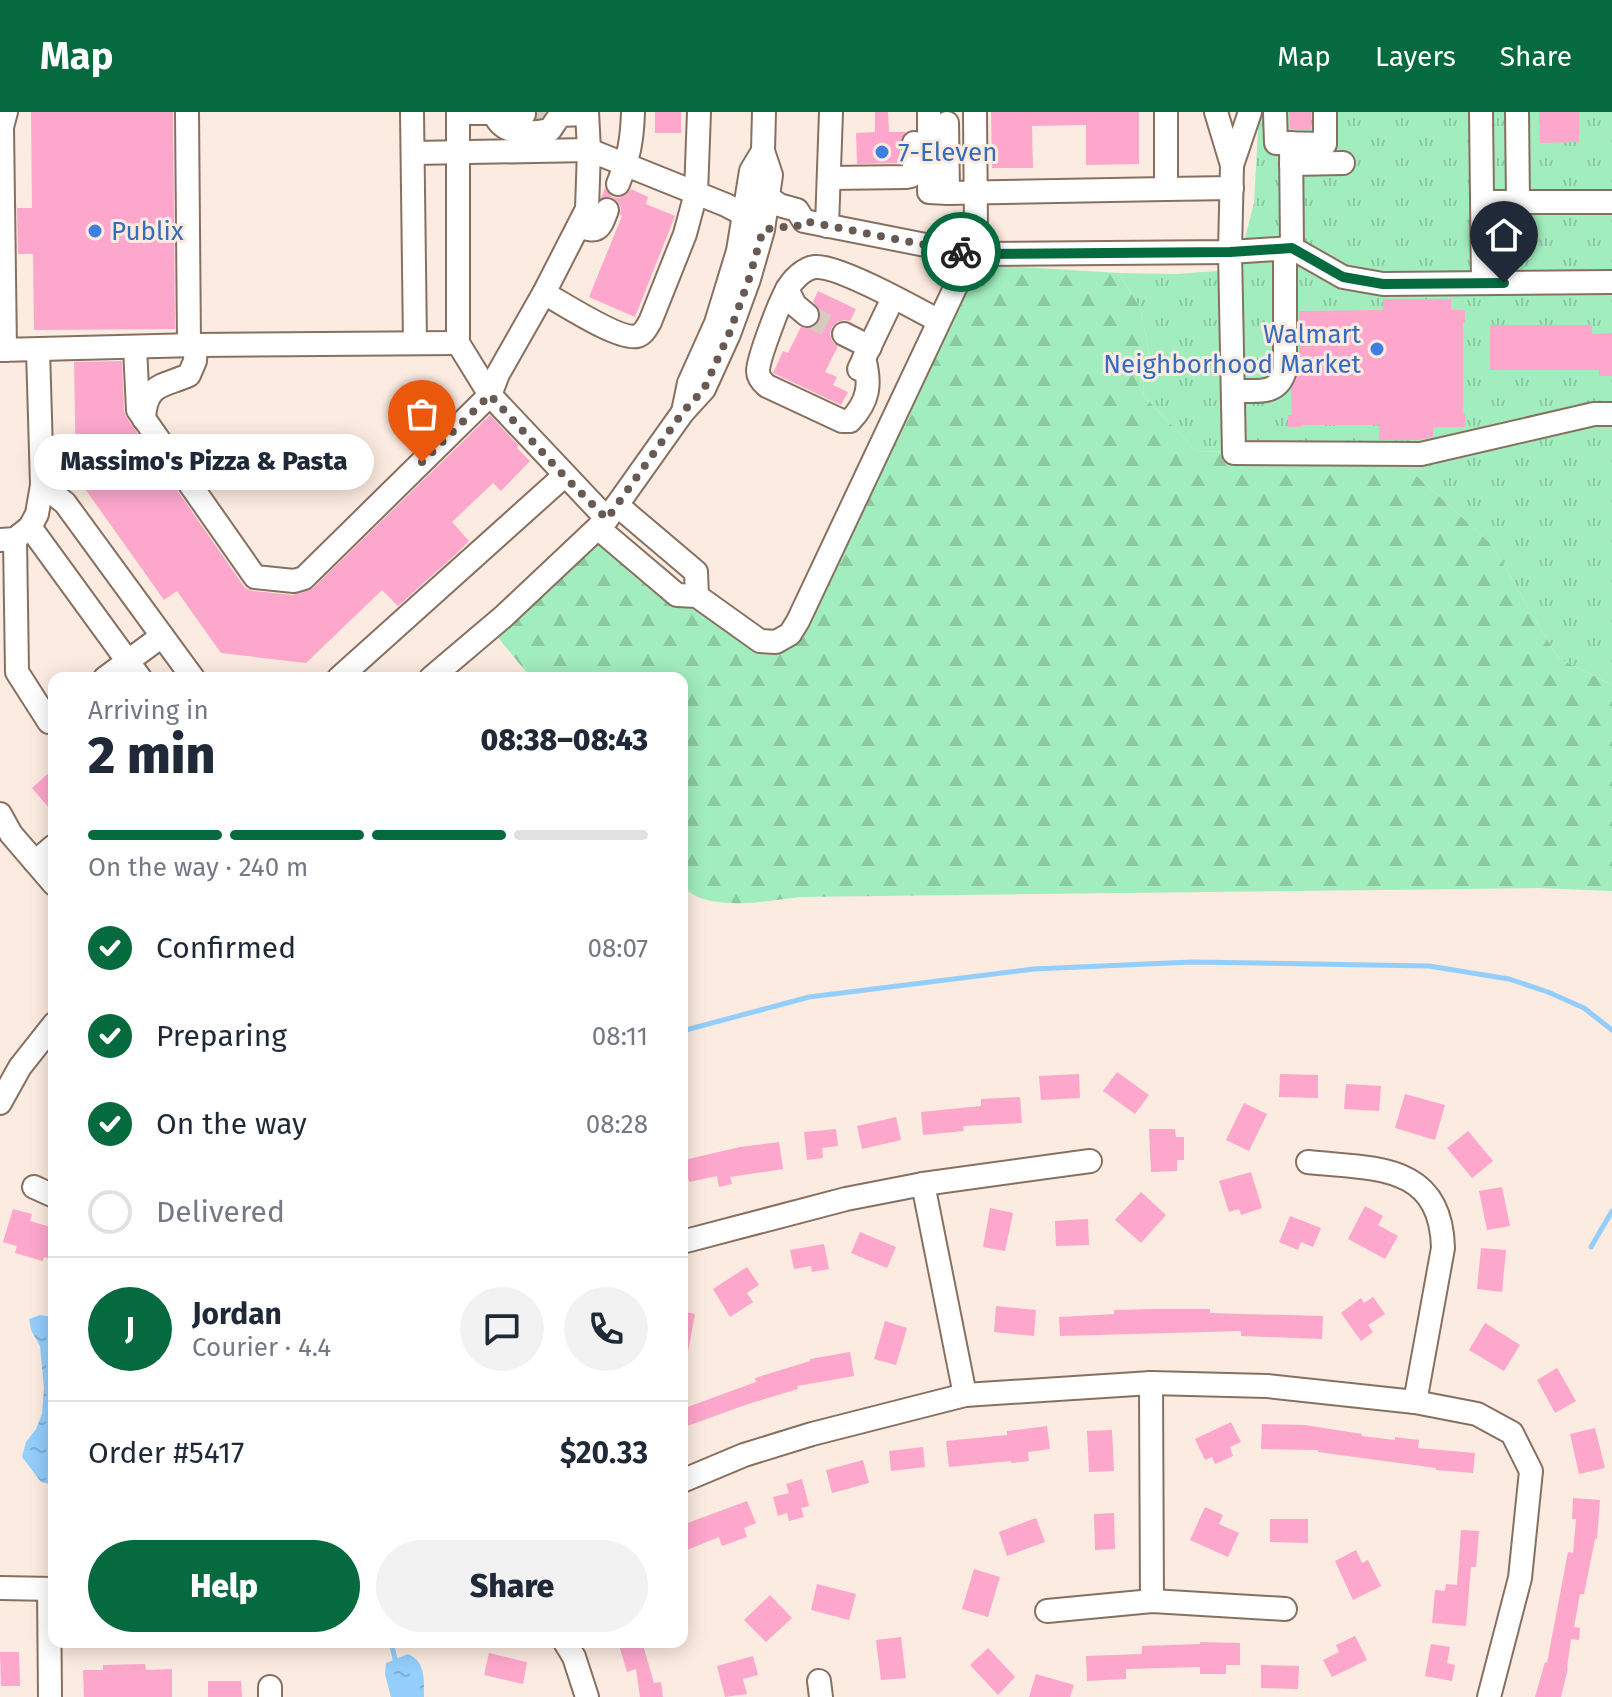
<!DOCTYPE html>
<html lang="en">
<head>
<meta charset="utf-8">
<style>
  :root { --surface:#fff; --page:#f2f2f3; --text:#1f2937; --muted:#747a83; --line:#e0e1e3; --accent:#066a3f }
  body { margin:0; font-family:"Fira Sans",sans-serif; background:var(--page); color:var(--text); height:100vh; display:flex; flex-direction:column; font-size:30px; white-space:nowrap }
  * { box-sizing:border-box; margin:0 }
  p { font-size:26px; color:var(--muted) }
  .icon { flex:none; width:44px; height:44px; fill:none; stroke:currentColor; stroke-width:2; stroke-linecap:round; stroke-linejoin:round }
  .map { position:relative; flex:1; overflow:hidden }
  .sheet { position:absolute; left:48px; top:560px; width:640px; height:976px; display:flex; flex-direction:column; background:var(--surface); border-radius:16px; box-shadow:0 4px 20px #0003 }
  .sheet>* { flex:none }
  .pin { position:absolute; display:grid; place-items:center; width:68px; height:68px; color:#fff; margin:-82px -34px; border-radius:50% 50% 50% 0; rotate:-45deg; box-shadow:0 0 8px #0007 }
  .pin .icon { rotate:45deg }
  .courier { position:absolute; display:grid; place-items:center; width:80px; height:80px; margin:-40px; border:6px solid #066a3f; border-radius:50%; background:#fff; color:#222; box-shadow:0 2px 10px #0007 }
  .bubble { position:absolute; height:56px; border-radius:28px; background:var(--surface); box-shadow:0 4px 20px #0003; font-size:26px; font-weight:800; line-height:56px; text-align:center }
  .headline em { font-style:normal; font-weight:800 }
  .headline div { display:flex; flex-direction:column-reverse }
  .headline { display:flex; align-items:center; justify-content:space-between; height:136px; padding:0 40px }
  h1 { font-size:52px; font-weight:800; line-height:60px }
  .bar { display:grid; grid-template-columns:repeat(4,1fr); gap:12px 8px; align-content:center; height:96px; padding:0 40px }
  .bar i { height:10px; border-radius:6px; background:var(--line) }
  .bar .active { background:var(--accent) }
  .bar p { grid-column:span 4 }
  .line { display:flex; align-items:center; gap:20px; padding:0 40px; border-top:2px solid var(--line) }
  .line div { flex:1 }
  .round { display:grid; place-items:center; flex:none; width:84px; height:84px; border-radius:42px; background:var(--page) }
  ol { padding:0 40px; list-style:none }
  li { display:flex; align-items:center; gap:24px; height:88px }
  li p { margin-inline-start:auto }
  li .icon { padding:8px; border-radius:50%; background:var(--accent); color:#fff; stroke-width:4 }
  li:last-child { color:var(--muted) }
  li i { width:44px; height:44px; border:4px solid var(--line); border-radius:50% }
  .cta { display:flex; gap:16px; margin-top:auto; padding:16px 40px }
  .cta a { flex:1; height:92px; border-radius:48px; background:var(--accent); color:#fff; font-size:32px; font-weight:800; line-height:92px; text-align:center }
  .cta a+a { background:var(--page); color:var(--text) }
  header { display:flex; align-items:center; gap:48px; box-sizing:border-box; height:112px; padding:0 40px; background:var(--accent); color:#fff }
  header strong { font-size:38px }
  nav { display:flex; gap:44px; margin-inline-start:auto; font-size:28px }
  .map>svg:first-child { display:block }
  .grass { fill:url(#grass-tufts) }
  .forest { fill:url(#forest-firs) }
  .water { fill:url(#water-ripples) }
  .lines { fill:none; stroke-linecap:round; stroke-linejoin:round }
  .stream { stroke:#93cefc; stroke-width:5 }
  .building { fill:#fea7cc }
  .minor-tunnel { stroke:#d8cabf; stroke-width:22; stroke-dasharray:22 11; stroke-linecap:butt }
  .minor-casing { stroke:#887061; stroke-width:26 }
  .minor { stroke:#fff; stroke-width:22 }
  .done { stroke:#665a53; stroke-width:8; stroke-dasharray:0 14.4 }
  .route { stroke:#066a3f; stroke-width:10 }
  .shop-dot { fill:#3f7fe0; stroke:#fbebe0; stroke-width:3 }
  .labels { text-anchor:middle; stroke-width:6; stroke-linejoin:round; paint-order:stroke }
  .shop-label { font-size:26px; fill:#366cbe; stroke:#fbebe0; text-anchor:start }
</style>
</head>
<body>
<header>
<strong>Map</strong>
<nav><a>Map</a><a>Layers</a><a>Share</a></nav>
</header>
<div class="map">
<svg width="1612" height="1585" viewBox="0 0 1612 1585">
  <defs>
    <pattern id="grass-tufts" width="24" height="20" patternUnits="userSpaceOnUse" patternTransform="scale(2)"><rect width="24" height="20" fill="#a2edbd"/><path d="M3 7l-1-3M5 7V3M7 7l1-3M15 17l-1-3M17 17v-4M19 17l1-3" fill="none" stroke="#8bcaa1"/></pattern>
    <pattern id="forest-firs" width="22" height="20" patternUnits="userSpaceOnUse" patternTransform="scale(2)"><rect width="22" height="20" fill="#a2edbd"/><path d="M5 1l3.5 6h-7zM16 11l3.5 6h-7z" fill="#8bcaa1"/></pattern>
    <pattern id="water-ripples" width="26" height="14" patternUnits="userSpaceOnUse" patternTransform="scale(2)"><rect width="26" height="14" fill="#93cefc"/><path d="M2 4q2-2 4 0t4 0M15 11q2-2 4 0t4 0" fill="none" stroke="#7eb0d6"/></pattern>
  </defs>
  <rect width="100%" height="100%" fill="#fbebe0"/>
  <path class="grass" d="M1259 0H1612V573L1558 546 1491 432 1394 343 1196 339 1144 284 1143 277 1149 241 1140 195 1118 161 1176 162 1217 159 1233 142 1245 126 1254 91Z"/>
  <path class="forest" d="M975 152 1118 161 1140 195 1149 241 1143 277 1144 284 1196 339 1394 343 1491 432 1558 546 1612 573V779L1539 776 800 785C767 789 707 801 682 774V566H531L496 523 595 430 786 539Z"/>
  <g class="water">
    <path d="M40 1203 54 1205V1373L41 1370 22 1345 26 1330 36 1317 42 1302 44 1276 40 1234 31 1218 29 1207Z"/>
    <path d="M408 1542C426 1550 424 1568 424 1585H391L385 1562 386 1551Z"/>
  </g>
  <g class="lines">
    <g class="stream">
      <path d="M682 919 809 885 1034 857 1192 850 1429 854 1509 867 1548 880 1584 896 1612 918"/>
      <path d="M1591 1135 1612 1099"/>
      <path d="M391 1530 395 1547"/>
    </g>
  </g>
  <g class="building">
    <path d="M31 0H173L175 217 34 218 33 142H18L17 96H32Z"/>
    <rect x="655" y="0" width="26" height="21"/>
    <path d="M875 0H888L889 20H906L900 30V51L857 52 856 21 875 20Z"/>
    <path d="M991 0H1139V52L1086 53V13L1032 14 1033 56H992Z"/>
    <path d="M1289 0H1311V18L1290 17Z"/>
    <path d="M1539 0H1579V30L1540 31Z"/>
    <path d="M605 76 612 85 619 86 626 83 631 77 648 85 646 92 675 104 635 205 589 185 622 104 620 103 621 95 617 89 611 85 601 86Z"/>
    <path d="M818 179 856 197 850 209 844 208 837 210 832 215 830 222 832 229 838 234 825 260 837 265 833 273 848 280 841 293 773 261 783 239 788 241 801 215 811 216 818 211 821 206 820 199 813 190Z"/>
    <path d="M1383 187H1451V198H1465V210H1463V303L1465 302V315H1433V325L1419 328H1379V313H1301V315H1288V303H1292L1291 277 1299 258V199L1383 198Z"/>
    <path d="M1490 213H1592V222L1612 221V264H1599V258H1490Z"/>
    <path d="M122 249 124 299 127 306 245 476 253 479 293 483 313 476 490 303 519 334 517 336 530 349 501 379 493 371 452 410 469 429 455 443 398 494 382 478 306 551 221 541 177 479 164 488 76 364 74 250Z"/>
    <path d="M54 656V702L32 676Z"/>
    <path d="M1117 960 1149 983 1135 1002 1103 979Z"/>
    <path d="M1079 962 1080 986 1041 988 1039 964Z"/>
    <path d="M1280 962 1318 963V986L1279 985Z"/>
    <path d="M1346 972 1381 974 1379 999 1344 997Z"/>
    <path d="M1405 982 1445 993 1435 1028 1395 1016Z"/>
    <path d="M1020 985 1022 1011 963 1014 964 1019 923 1023 921 1000 981 994V987Z"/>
    <path d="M1244 991 1267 1002 1249 1039 1226 1028Z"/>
    <path d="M896 1005 901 1028 862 1037 857 1014Z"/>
    <path d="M836 1017 838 1034 822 1036 823 1046 807 1048 804 1020Z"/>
    <path d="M1149 1017H1175L1176 1025H1184V1048H1177V1059L1151 1060Z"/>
    <path d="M1468 1019 1493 1049 1472 1066 1447 1036Z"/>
    <path d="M779 1030 783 1057 730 1065 732 1072 719 1075 717 1064 689 1070 684 1048 740 1035Z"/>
    <path d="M1251 1060 1262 1096 1241 1103 1239 1097 1229 1100 1219 1069Z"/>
    <path d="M1502 1075 1510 1114 1487 1118 1479 1079Z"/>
    <path d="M1141 1080 1166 1103 1141 1131 1115 1108Z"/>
    <path d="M1365 1094 1383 1104 1378 1113 1398 1124 1385 1147 1348 1127Z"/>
    <path d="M990 1096 1013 1101 1005 1139 983 1135Z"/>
    <path d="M13 1097 32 1102 30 1109 54 1116V1148L44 1145 43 1149 15 1141 17 1134 3 1130Z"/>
    <path d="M1290 1104 1321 1116 1313 1135 1301 1130 1298 1138 1279 1130Z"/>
    <path d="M1088 1107 1089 1133 1056 1134 1055 1109Z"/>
    <path d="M860 1120 896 1135 887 1156 851 1141Z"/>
    <path d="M824 1132 829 1157 812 1160 811 1154 794 1157 790 1138Z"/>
    <path d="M1481 1136 1506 1138 1502 1180 1477 1177Z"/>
    <path d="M747 1155 759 1173 747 1181 753 1190 730 1205 713 1177Z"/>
    <path d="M1373 1185 1385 1202 1368 1213 1373 1220 1361 1229 1341 1201 1361 1186 1364 1191Z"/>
    <path d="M996 1194 1036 1198 1034 1224 994 1220Z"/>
    <path d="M1153 1197H1210V1201L1323 1204 1322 1227 1241 1224V1219L1060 1224 1059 1205 1114 1202V1198Z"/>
    <path d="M682 1199 695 1202 688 1240H682Z"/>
    <path d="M885 1209 907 1216 896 1253 874 1247Z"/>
    <path d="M1485 1211 1520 1233 1504 1259 1469 1238Z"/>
    <path d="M850 1240 854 1264 797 1274 798 1277 745 1293 682 1316V1297L756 1270 755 1266 810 1249V1247Z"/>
    <path d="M1557 1256 1576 1289 1555 1301 1537 1268Z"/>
    <path d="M1231 1310 1241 1330 1230 1335 1233 1344 1215 1352 1212 1345 1205 1348 1195 1327Z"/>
    <path d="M1262 1312 1305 1313 1362 1322 1361 1324 1395 1328V1325L1419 1328 1418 1336 1475 1341 1473 1361 1436 1358V1356L1318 1340V1338L1261 1337Z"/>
    <path d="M1047 1314 1050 1337 1028 1340 1029 1349 1011 1351V1349L949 1355 946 1329 1007 1323V1319Z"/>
    <path d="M1595 1316 1605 1356 1579 1362 1570 1322Z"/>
    <path d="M1112 1318 1114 1359 1089 1360 1087 1319Z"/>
    <path d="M923 1335 925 1355 891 1359 889 1339Z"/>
    <path d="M863 1348 869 1371 832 1381 826 1358Z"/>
    <path d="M802 1367 809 1394 801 1396 804 1405 789 1409 787 1401 778 1404 773 1385 789 1381 786 1372Z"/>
    <path d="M1573 1386 1600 1388 1597 1427H1595L1584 1482H1580L1574 1515 1580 1516 1579 1528 1571 1527 1567 1556H1568L1561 1585H1535L1545 1550 1547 1551 1568 1440 1573 1441 1576 1407H1572Z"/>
    <path d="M747 1389 756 1411 744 1416 747 1425 722 1434 719 1425 682 1440V1413Z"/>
    <path d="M1205 1395 1223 1403 1219 1412 1239 1421 1228 1445 1190 1428Z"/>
    <path d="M1114 1401 1115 1437 1095 1438 1094 1402Z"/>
    <path d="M1036 1406 1045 1430 1007 1444 999 1420Z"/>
    <path d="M1270 1407H1308V1431L1270 1430Z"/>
    <path d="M1461 1418 1479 1419 1476 1455H1471L1466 1514 1432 1511 1435 1478 1445 1479 1446 1472 1457 1473Z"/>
    <path d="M1356 1438 1362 1451 1368 1448 1381 1474 1353 1488 1335 1449Z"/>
    <path d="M974 1457 1000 1465 988 1505 962 1497Z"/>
    <path d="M817 1472 856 1482 849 1508 811 1498Z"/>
    <path d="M770 1483 792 1506 766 1530 744 1508Z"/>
    <path d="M1355 1524 1367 1548 1332 1565 1323 1548 1339 1540 1336 1533Z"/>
    <path d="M901 1525 906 1566 881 1568 876 1528Z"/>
    <path d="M618 1530H642L654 1571 661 1570 663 1585H640L636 1557 627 1560Z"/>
    <path d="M1200 1530 1240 1531V1553H1226V1562H1200V1555L1126 1557V1567L1087 1569 1086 1544 1142 1542V1534L1200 1532Z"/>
    <path d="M1431 1532 1450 1535 1447 1551 1455 1553 1452 1569 1425 1564Z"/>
    <path d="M988 1536 1015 1565 998 1583 970 1553Z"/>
    <path d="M0 1540H19L20 1574H1Z"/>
    <path d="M489 1541 527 1550 523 1572 484 1563Z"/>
    <path d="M753 1544 758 1563 743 1567 747 1582 725 1585 717 1554Z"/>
    <path d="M145 1552 146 1558 172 1557V1585H84L83 1558H103V1553Z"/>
    <path d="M1261 1553 1299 1554 1298 1577 1261 1576Z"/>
    <path d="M1036 1562 1074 1573 1070 1585H1029Z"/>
    <path d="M208 1569H241L242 1585H208Z"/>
  </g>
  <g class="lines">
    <g class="minor-tunnel">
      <path d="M524 2 545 3"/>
      <path d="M807 203 844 222"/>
    </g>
    <defs>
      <g id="minor">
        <path d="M187 0 189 233"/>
        <path d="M412 0 415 231"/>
        <path d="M458 0V231L490 283 607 407"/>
        <path d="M929 0V80L948 81 1166 77V0"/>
        <path d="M1275 0 1276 31 1325 32V0"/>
        <path d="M1481 0 1483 171"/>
        <path d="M1517 0 1518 90"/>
        <path d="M458 1H493C496 5 498 10 502 13 514 23 536 21 550 18L560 3 587 2"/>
        <path d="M493 1 524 2"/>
        <path d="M947 11 948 81"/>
        <path d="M1291 31 1292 136"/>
        <path d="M414 41 589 38 726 93 745 103"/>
        <path d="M1291 52 1343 51"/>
        <path d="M1232 53 1250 0"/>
        <path d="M829 66 906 65 911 64 914 58V31"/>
        <path d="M618 72C629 44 632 30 633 0"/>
        <path d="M1166 77 1232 76"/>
        <path d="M768 85 779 93 797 98 804 109 971 142 1230 140 1232 53 1216 0"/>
        <path d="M1482 90H1612"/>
        <path d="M579 114C599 122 600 116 607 98"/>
        <path d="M827 114 831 0"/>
        <path d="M1612 170 1383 172 1343 165 1292 136 1230 140 1234 341 1421 342 1594 302H1612"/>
        <path d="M787 177 795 193 807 203"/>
        <path d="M544 181C562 191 620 229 637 224 644 222 646 216 650 210L685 122 696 81 699 0"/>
        <path d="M844 222 870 235"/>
        <path d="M135 235 138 298 255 465 294 469 304 466 490 283 498 262 544 181 587 97 589 38 587 0"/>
        <path d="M0 238 196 233 458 231"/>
        <path d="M5 238 2 15 6 0"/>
        <path d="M864 246C871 272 869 289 850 309H842L767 274C762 270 758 266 758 259 758 247 780 189 787 178 792 168 804 156 815 155 838 153 915 196 939 209"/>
        <path d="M859 257 893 186"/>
        <path d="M1233 279C1256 278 1278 285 1285 258V136"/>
        <path d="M683 300 689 271 716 211 738 139 751 59 763 39"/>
        <path d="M144 307C146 271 162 275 189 263L195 249 196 233"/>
        <path d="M42 373 65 391 193 566"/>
        <path d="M617 393 696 460 697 484"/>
        <path d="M30 415 140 566"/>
        <path d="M598 416 677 483 697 484 760 529 776 530 790 522 798 509 971 142 976 118 975 0"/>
        <path d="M15 427 17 560 49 610 54 606"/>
        <path d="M0 428 15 427 30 415 37 402 42 373 38 238"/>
        <path d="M105 566 162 524"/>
        <path d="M339 566 564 364"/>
        <path d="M431 566 503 505 607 407 683 300 704 277 729 222 749 167 763 118 771 63 763 39 764 0"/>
        <path d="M0 702 11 722 54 772"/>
        <path d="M35 750 54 734"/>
        <path d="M0 991 20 955 54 912"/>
        <path d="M1308 1050C1372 1057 1441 1050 1443 1136L1415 1290"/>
        <path d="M923 1072 965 1283"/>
        <path d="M34 1075 54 1084"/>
        <path d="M682 1130 846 1087 923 1072 1090 1049"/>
        <path d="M1151 1271 1152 1489"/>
        <path d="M682 1369 744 1343 812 1322 965 1283 1151 1271 1267 1274 1415 1290 1477 1302 1512 1321 1531 1359 1520 1466 1489 1585"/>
        <path d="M0 1476 54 1477"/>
        <path d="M49 1477 50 1585"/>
        <path d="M1047 1499 1152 1489 1285 1497"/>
        <path d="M565 1530 574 1545 587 1585"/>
        <path d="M819 1569 821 1585"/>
        <path d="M270 1575V1585"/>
      </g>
    </defs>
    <use href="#minor" class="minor-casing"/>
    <use href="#minor" class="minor"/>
  </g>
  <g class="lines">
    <path class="done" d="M422 350 490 283 564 364 607 407 683 300 704 277 729 222 749 167 763 118 778 115H796L804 109 961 140"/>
    <path class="route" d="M961 140 971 142 1230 140 1292 136 1343 165 1383 172 1504 171"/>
  </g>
  <g class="shop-dot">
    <circle cx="882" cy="40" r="8"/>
    <circle cx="95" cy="119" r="8"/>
    <circle cx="1377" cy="237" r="8"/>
  </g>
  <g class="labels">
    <g class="shop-label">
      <text x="898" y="49">7-Eleven</text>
      <text x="111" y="128">Publix</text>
      <text x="1361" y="231" text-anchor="end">Walmart<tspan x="1361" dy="30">Neighborhood Market</tspan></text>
    </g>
  </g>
</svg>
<div class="pin" style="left:422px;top:350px;background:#ea580c"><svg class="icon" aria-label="bag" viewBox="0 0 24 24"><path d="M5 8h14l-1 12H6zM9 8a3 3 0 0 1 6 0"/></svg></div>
<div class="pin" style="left:1504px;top:171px;background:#1f2937"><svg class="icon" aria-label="home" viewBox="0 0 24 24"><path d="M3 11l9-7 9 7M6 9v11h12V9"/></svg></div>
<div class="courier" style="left:961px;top:140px"><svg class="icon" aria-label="bike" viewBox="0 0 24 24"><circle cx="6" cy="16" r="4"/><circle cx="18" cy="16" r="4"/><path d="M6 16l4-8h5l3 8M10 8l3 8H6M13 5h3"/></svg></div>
<div class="bubble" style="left:34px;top:322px;width:340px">Massimo's Pizza &amp; Pasta</div>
<section class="sheet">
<div class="headline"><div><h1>2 min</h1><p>Arriving in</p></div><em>08:38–08:43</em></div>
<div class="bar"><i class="active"></i><i class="active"></i><i class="active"></i><i></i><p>On the way · 240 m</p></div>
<ol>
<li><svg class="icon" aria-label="check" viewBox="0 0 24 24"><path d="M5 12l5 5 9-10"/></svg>Confirmed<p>08:07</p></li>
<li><svg class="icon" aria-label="check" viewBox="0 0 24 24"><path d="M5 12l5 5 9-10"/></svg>Preparing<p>08:11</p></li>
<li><svg class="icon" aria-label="check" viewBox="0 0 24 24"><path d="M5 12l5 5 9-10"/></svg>On the way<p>08:28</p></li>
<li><i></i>Delivered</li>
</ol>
<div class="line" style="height:144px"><b class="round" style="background:var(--accent);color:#fff">J</b><div><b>Jordan</b><p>Courier · 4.4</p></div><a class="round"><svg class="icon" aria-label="chat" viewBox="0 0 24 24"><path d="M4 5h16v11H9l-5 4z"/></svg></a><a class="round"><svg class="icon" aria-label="phone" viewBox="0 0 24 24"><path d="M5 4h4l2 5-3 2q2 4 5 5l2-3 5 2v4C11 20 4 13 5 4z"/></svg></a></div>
<div class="line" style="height:104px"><div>Order #5417</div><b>$20.33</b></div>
<div class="cta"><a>Help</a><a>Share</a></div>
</section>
</div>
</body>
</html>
